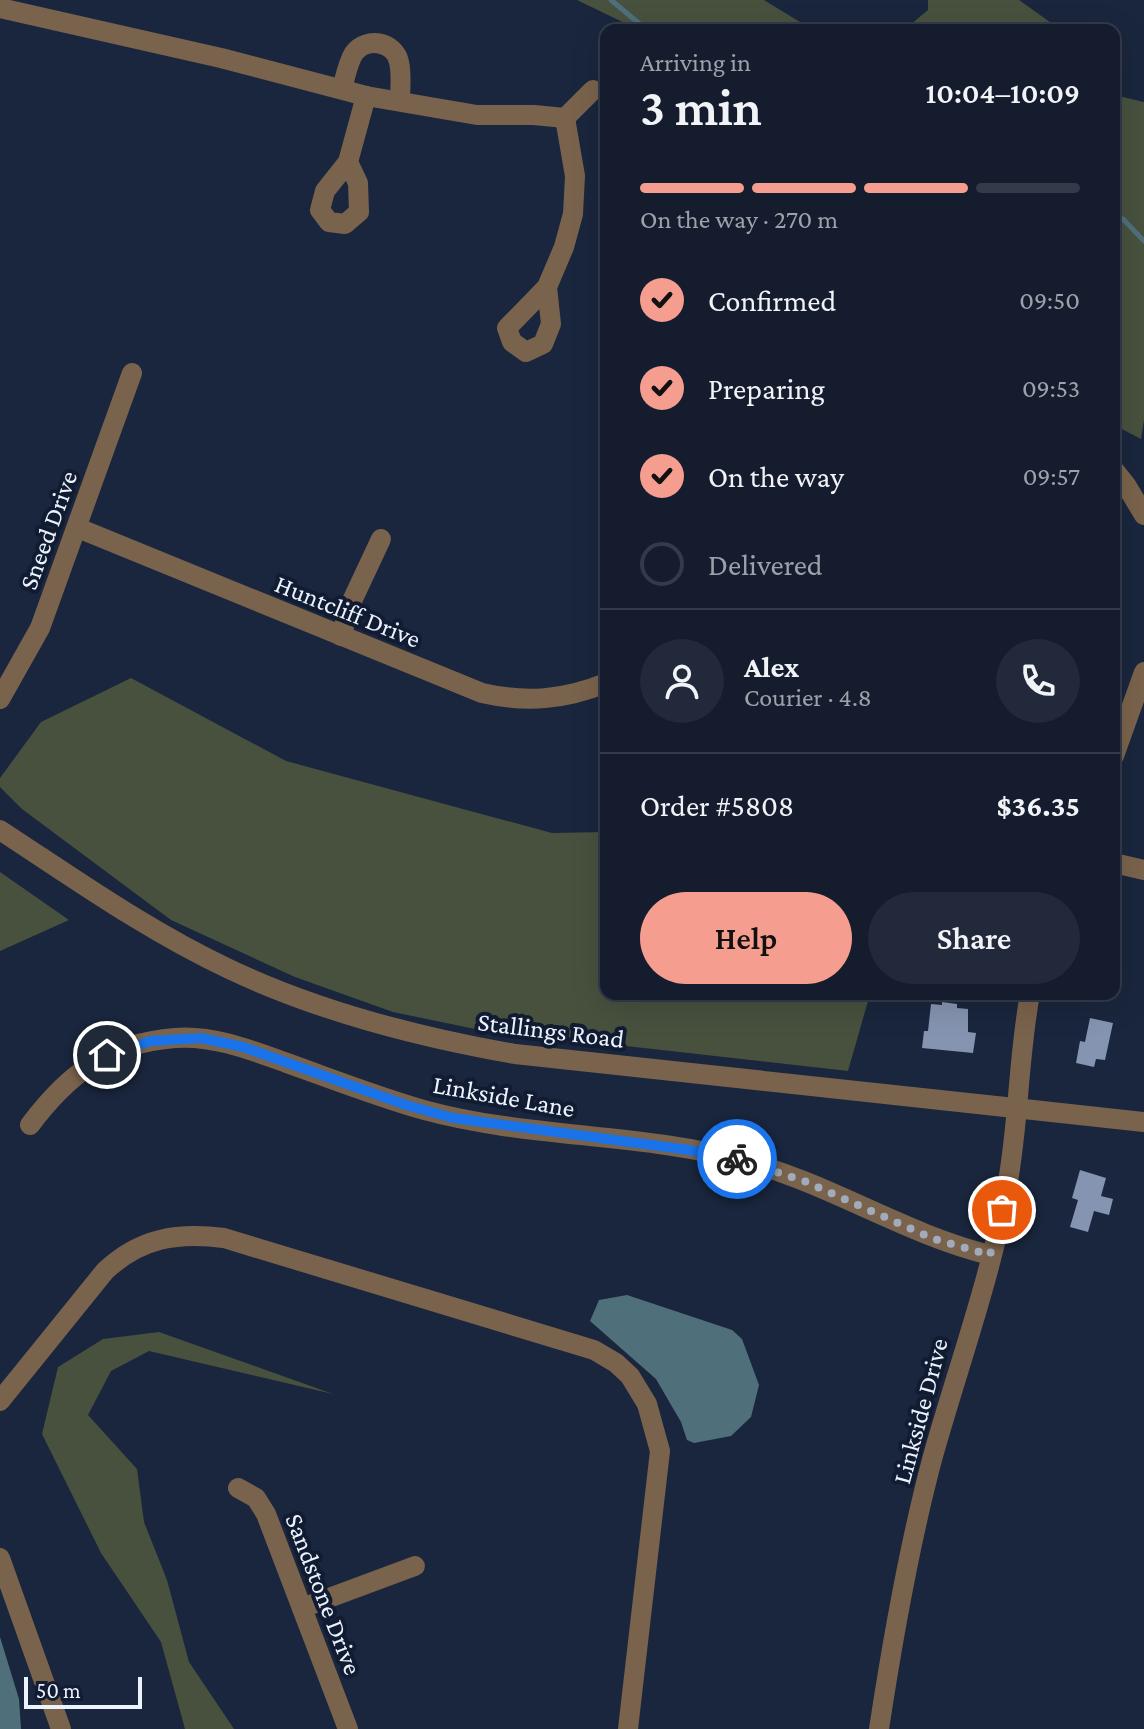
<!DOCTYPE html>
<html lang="en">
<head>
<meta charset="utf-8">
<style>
  :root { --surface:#141c2e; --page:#21293a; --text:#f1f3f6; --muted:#9da1aa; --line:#333a4a; --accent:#f59d8e }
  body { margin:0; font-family:"Crimson Pro",serif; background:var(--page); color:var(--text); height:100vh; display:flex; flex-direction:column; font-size:30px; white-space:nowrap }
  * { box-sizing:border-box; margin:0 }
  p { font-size:26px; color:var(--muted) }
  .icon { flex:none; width:44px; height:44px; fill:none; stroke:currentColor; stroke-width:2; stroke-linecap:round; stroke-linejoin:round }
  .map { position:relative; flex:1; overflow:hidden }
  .sheet { position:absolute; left:600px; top:24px; width:520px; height:976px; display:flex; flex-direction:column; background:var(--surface); border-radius:16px; box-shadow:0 8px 32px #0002,0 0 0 2px var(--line) }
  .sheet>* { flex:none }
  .scale { position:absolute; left:24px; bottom:20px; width:118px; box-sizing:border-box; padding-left:8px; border:4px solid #ecf3ff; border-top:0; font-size:22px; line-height:28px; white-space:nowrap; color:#ecf3ff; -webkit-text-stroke:6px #111c32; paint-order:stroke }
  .pin { position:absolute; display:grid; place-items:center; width:68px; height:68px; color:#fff; margin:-34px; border:4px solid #fff; border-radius:50%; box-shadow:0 2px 8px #0007 }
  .courier { position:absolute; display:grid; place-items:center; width:80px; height:80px; margin:-40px; border:6px solid #1a73e8; border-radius:50%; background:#fff; color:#222; box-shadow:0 2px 10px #0007 }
  .head em { font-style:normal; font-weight:600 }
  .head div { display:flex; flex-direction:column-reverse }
  .head { display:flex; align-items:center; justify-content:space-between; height:136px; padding:0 40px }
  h1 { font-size:52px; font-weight:600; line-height:60px }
  .bar { display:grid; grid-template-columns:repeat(4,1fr); gap:12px 8px; align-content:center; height:96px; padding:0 40px }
  .bar i { height:10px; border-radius:6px; background:var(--line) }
  .bar .on { background:var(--accent) }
  .bar p { grid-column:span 4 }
  .line { display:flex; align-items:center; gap:20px; padding:0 40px; border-top:2px solid var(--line) }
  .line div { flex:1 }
  .round { display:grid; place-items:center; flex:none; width:84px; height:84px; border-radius:42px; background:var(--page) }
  ol { padding:0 40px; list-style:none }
  li { display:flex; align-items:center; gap:24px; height:88px }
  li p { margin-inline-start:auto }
  li .icon { padding:8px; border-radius:50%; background:var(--accent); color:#111; stroke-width:4 }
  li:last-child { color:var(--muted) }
  li i { width:44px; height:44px; border:4px solid var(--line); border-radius:50% }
  .cta { display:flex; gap:16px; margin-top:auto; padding:16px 40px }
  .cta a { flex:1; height:92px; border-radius:48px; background:var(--accent); color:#111; font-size:32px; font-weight:600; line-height:92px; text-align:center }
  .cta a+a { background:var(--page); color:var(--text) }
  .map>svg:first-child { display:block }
  .green { fill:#47513e }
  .water { fill:#4f6f7a }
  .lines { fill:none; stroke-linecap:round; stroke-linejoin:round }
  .stream { stroke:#4f6f7a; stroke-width:5 }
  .building { fill:#8594b0 }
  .minor { stroke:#7a634c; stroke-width:20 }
  .done { stroke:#a2abbb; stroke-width:8; stroke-dasharray:0 14.4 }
  .route { stroke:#1a73e8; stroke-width:10 }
  .labels { text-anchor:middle; stroke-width:8; stroke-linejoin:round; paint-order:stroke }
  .street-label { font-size:26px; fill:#ecf3ff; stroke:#111c32 }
</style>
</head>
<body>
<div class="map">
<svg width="1144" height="1729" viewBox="0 0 1144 1729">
  <rect width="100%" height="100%" fill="#1a263d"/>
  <g class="green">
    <path d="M577 0H764L813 30H639Z"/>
    <path d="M928 0H1019L1061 30H904L928 10Z"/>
    <path d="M1114 95 1144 102V420L1141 439 1114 425Z"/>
    <path d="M131 678 286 761 552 833 606 832V994H870L848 1071 475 1029 393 1012 295 977 171 920 22 809 0 787V778L41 722Z"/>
    <path d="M0 872 69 920 0 951Z"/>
    <path d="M159 1332 333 1394 149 1351 111 1371 88 1415 137 1469 144 1522 167 1580 189 1662 234 1729H185L161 1642 101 1553 42 1434 58 1367 103 1339Z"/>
  </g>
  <g class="water">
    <path d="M627 1295 732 1330 742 1339 759 1385 751 1417 731 1436 694 1443 687 1440 681 1422 656 1379 590 1321 599 1300Z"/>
    <path d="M0 1637 19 1699 21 1729H0Z"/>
  </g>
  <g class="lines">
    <g class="stream">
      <path d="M611 0 647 30"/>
      <path d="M1114 217 1123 219 1144 241"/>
    </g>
  </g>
  <g class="building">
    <path d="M942 1002 957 1004V1008L968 1009V1032L976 1033 973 1053 922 1048 924 1031H928L931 1004 942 1005Z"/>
    <path d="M1090 1018 1113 1023 1105 1060 1096 1059 1094 1067 1076 1063 1080 1041 1085 1042Z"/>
    <path d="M1080 1170 1106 1178 1101 1196 1113 1199 1109 1215 1094 1211 1088 1232 1070 1227 1078 1200 1072 1198Z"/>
  </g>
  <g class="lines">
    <g class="minor">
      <path d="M0 8 221 58 366 96 477 115H534L565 118 593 90"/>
      <path d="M342 89C345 78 348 62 354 53 367 36 395 42 399 62 402 74 400 89 400 101"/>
      <path d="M348 162 358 183 359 212 345 224 329 222 320 210 325 191 348 162 366 96"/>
      <path d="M547 287 551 324 543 344 526 352 512 342 507 328 547 287 564 247 573 214 575 176 565 118"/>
      <path d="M1114 470 1126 485 1144 515"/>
      <path d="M78 528 482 693C526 703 564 700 606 683"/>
      <path d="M341 636 351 603 381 539"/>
      <path d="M0 699 40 628 132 373"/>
      <path d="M1114 756 1144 672"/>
      <path d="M0 830C75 879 148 931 229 969 320 1012 417 1037 515 1054L1144 1122"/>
      <path d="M1114 863 1144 870"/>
      <path d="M30 1125C68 1074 109 1043 175 1038 213 1035 251 1050 287 1063 332 1079 378 1097 424 1110 530 1139 642 1132 748 1162 832 1185 905 1234 990 1255"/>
      <path d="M0 1401 105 1271C140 1238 177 1232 224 1238L594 1350 616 1363 630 1376 647 1404 660 1451 628 1729"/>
      <path d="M238 1488 256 1498 266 1514 348 1729"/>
      <path d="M0 1558 61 1729"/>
      <path d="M302 1608 415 1566"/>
      <path d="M879 1729C893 1637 909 1545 933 1456 958 1367 991 1277 1007 1187 1019 1123 1018 1058 1030 994"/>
    </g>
  </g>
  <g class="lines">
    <path class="done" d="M737 1159 804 1181 934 1239 990 1255 1002 1210"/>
    <path class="route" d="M107 1055 151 1041 201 1038 243 1047 406 1105 453 1118 689 1150 737 1159"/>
  </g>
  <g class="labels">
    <g class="street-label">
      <text transform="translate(48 530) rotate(-70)" y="9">Sneed Drive</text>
      <text transform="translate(348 611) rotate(22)" y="9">Huntcliff Drive</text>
      <text transform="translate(551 1030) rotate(7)" y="9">Stallings Road</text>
      <text transform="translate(504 1096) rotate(10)" y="9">Linkside Lane</text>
      <text transform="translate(920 1411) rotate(-75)" y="9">Linkside Drive</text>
      <text transform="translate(324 1594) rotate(69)" y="9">Sandstone Drive</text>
    </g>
  </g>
</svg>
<div class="scale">50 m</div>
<div class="pin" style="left:1002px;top:1210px;background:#ea580c"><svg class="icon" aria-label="bag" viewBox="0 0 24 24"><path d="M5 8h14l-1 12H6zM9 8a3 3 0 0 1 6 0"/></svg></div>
<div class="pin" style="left:107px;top:1055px;background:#1f2937"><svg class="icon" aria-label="home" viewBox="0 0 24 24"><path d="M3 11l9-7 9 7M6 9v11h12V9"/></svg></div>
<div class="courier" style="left:737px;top:1159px"><svg class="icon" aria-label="bike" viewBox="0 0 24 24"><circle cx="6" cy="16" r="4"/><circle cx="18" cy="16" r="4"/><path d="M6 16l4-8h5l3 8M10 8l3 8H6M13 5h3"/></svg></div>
<section class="sheet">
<div class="head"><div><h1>3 min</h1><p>Arriving in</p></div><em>10:04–10:09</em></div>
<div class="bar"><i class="on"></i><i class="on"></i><i class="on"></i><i></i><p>On the way · 270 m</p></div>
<ol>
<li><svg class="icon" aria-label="check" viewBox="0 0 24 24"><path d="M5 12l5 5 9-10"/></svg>Confirmed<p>09:50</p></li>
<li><svg class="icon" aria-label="check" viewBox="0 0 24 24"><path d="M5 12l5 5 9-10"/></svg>Preparing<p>09:53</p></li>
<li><svg class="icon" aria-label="check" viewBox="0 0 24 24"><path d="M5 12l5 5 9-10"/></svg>On the way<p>09:57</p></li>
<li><i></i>Delivered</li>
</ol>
<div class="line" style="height:144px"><a class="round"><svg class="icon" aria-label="person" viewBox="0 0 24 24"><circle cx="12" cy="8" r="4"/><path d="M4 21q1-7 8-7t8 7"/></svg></a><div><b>Alex</b><p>Courier · 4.8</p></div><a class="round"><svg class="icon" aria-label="phone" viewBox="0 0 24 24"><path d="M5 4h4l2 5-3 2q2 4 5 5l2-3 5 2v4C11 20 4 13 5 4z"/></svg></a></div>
<div class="line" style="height:104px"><div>Order #5808</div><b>$36.35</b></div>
<div class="cta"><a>Help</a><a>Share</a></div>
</section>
</div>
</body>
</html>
